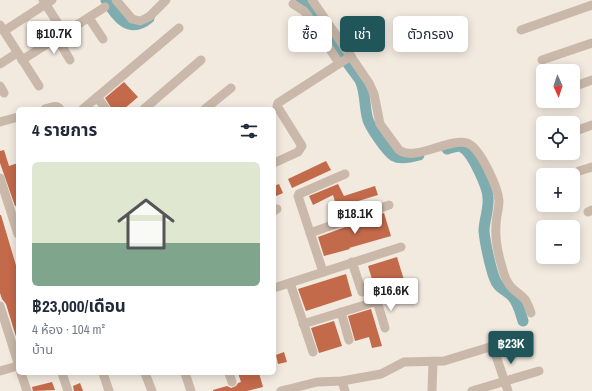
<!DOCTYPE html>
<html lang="th">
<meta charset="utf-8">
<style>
:root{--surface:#fff;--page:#f2f2f3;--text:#1f2937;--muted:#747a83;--accent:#205559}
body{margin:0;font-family:"Archivo Narrow","Noto Sans Thai",sans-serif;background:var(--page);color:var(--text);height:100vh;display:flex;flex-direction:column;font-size:15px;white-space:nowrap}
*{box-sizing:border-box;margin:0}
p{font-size:13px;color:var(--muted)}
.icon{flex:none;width:22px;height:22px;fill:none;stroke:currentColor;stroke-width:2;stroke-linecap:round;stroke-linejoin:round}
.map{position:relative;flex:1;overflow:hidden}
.details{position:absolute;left:16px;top:107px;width:260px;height:268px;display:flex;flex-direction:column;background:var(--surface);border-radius:6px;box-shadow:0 2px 10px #0003}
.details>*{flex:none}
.top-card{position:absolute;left:288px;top:16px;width:244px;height:36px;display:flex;gap:8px}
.needle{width:26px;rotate:177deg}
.tools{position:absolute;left:536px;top:64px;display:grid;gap:8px}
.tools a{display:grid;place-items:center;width:44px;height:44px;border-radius:6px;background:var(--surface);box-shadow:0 2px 10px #0003;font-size:20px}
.price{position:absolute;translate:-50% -34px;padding:0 9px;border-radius:4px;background:#fff;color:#222;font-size:13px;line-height:26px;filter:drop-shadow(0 1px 2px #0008)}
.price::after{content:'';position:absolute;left:50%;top:24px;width:12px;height:9px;margin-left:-6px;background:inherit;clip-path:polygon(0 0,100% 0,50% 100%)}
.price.active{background:var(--accent);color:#fff}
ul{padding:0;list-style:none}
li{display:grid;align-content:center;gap:8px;height:212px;padding:0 16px}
li span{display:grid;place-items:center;height:124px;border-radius:6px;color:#555}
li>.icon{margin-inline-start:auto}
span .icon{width:72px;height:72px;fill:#fffc;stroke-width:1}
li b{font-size:17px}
h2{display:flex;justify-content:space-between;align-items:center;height:48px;padding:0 16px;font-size:17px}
.tag{padding:0 14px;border-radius:6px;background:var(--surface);box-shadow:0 2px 10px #0003;font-size:14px;line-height:36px}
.tag.active{background:var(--accent);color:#fff}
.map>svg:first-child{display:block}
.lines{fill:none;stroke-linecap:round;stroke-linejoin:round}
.river{stroke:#7eacaf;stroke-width:11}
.building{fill:#c36a4b}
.minor{stroke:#cab9aa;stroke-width:9}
</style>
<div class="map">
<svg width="592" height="391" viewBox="0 0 592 391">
<rect width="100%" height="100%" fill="#f2e9df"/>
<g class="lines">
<g class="river">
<path d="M106,0C116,16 129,35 149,18"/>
<path d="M301,0L360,80C366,93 364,107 368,120C371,128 386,151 394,156C401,160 412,157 419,155"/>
<path d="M447,149C452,148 458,145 462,147C472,152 488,187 488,198C489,210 484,220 484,231C485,243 490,265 494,277C498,289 505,289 512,296C518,302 521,314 523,321"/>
</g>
</g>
<g class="building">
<polygon points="124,82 138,97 124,109 112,109 105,98"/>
<polygon points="4,150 9,166 18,163 18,205 15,206 0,163 0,151"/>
<polygon points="326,161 331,170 292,188 288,179"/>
<polygon points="279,184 283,193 274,197 274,186"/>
<polygon points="338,184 344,196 375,186 378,195 345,205 346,208 338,211 333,195 313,205 309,196"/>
<polygon points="384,213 391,236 349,248 350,249 324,256 318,237"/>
<polygon points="0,215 1,215 18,272 18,343 6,304 2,299 0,293"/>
<polygon points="397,257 404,280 375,289 368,266"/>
<polygon points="346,274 352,296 306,311 298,289"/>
<polygon points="371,309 382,346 372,348 369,337 355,341 348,316"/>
<polygon points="334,321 342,346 319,353 311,328"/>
<polygon points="284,352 287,362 278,364 276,355"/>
<polygon points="238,373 259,373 263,387 247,391 213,391 213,390 227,386 231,388 236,386 238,383 241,382"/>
<polygon points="52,382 55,390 33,391 32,387"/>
<polygon points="80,383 83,391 74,391 73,386"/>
</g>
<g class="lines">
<g class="minor">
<polyline points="43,0 64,33"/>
<polyline points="116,0 132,19 140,21 149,17 166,0"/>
<path d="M312,0L369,83L374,94L380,124L399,150C415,162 448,138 467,143C480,147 498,188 499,201C499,209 496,217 496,225C495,239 498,254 502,267C504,275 507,284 513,289C517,293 523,296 526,301C528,305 530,309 531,313"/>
<polyline points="293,4 304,11 308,16 339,63"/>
<polyline points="89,18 103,39"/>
<polyline points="0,25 39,86"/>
<polyline points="521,30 592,5"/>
<polyline points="4,31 52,0"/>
<polyline points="57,38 70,60"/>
<polyline points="22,60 105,7"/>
<polyline points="542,60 592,43"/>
<polyline points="0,64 17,53"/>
<polyline points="0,86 4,93"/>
<polyline points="573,87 592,80"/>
<polyline points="97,97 106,109"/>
<path d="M45,109C50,108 56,104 60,109"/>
<polyline points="83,109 179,28"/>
<polyline points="144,109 201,60"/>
<polyline points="205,109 231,88"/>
<polyline points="0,122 18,117"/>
<polyline points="573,132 592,125"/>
<polyline points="274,163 298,152 302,146 277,106 278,103 351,56"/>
<polyline points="579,171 592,167"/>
<polyline points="0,178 18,234"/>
<polyline points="274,211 277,209"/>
<polyline points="588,212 592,210"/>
<polyline points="310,233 389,205"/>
<polyline points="352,262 362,292"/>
<polyline points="323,272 298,196 299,194 345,174"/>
<polyline points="290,283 313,352"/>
<polyline points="274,288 401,247"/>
<polyline points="377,301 385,328"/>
<polyline points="0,306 18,363"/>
<polyline points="341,312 349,340"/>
<polyline points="303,324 410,291"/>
<polyline points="493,347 508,391"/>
<polyline points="0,371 18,366"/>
<polyline points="21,373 27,391"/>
<polyline points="62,373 68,391"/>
<polyline points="103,373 109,391"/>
<polyline points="145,373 152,391"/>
<polyline points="185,373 191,391"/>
<polyline points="229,373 232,382"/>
<polyline points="342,381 345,391"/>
<polyline points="281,391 317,382 342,381 381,374 404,362 444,361 526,336"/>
<polyline points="432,391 433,362"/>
<polyline points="472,391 539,371"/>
</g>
</g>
</svg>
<div class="tools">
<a><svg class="needle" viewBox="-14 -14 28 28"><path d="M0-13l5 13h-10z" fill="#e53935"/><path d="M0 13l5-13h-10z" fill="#747a83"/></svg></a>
<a><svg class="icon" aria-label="locate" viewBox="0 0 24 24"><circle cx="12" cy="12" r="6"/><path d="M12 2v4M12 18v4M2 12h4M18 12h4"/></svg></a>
<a>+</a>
<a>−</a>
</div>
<b class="price" style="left:54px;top:55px">฿10.7K</b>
<b class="price" style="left:355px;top:235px">฿18.1K</b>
<b class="price" style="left:391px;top:312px">฿16.6K</b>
<b class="price active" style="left:511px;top:365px">฿23K</b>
<div class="top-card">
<a class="tag">ซื้อ</a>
<a class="tag active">เช่า</a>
<a class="tag">ตัวกรอง</a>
</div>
<section class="details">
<h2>4 รายการ<svg class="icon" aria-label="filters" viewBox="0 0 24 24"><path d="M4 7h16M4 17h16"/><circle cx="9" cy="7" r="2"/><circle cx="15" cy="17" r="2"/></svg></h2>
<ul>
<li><span style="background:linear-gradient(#dfe7d0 65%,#7fa58c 0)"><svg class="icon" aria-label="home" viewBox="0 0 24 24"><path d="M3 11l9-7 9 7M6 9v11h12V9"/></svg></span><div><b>฿23,000/เดือน</b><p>4 ห้อง · 104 m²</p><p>บ้าน</p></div></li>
</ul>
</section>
</div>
